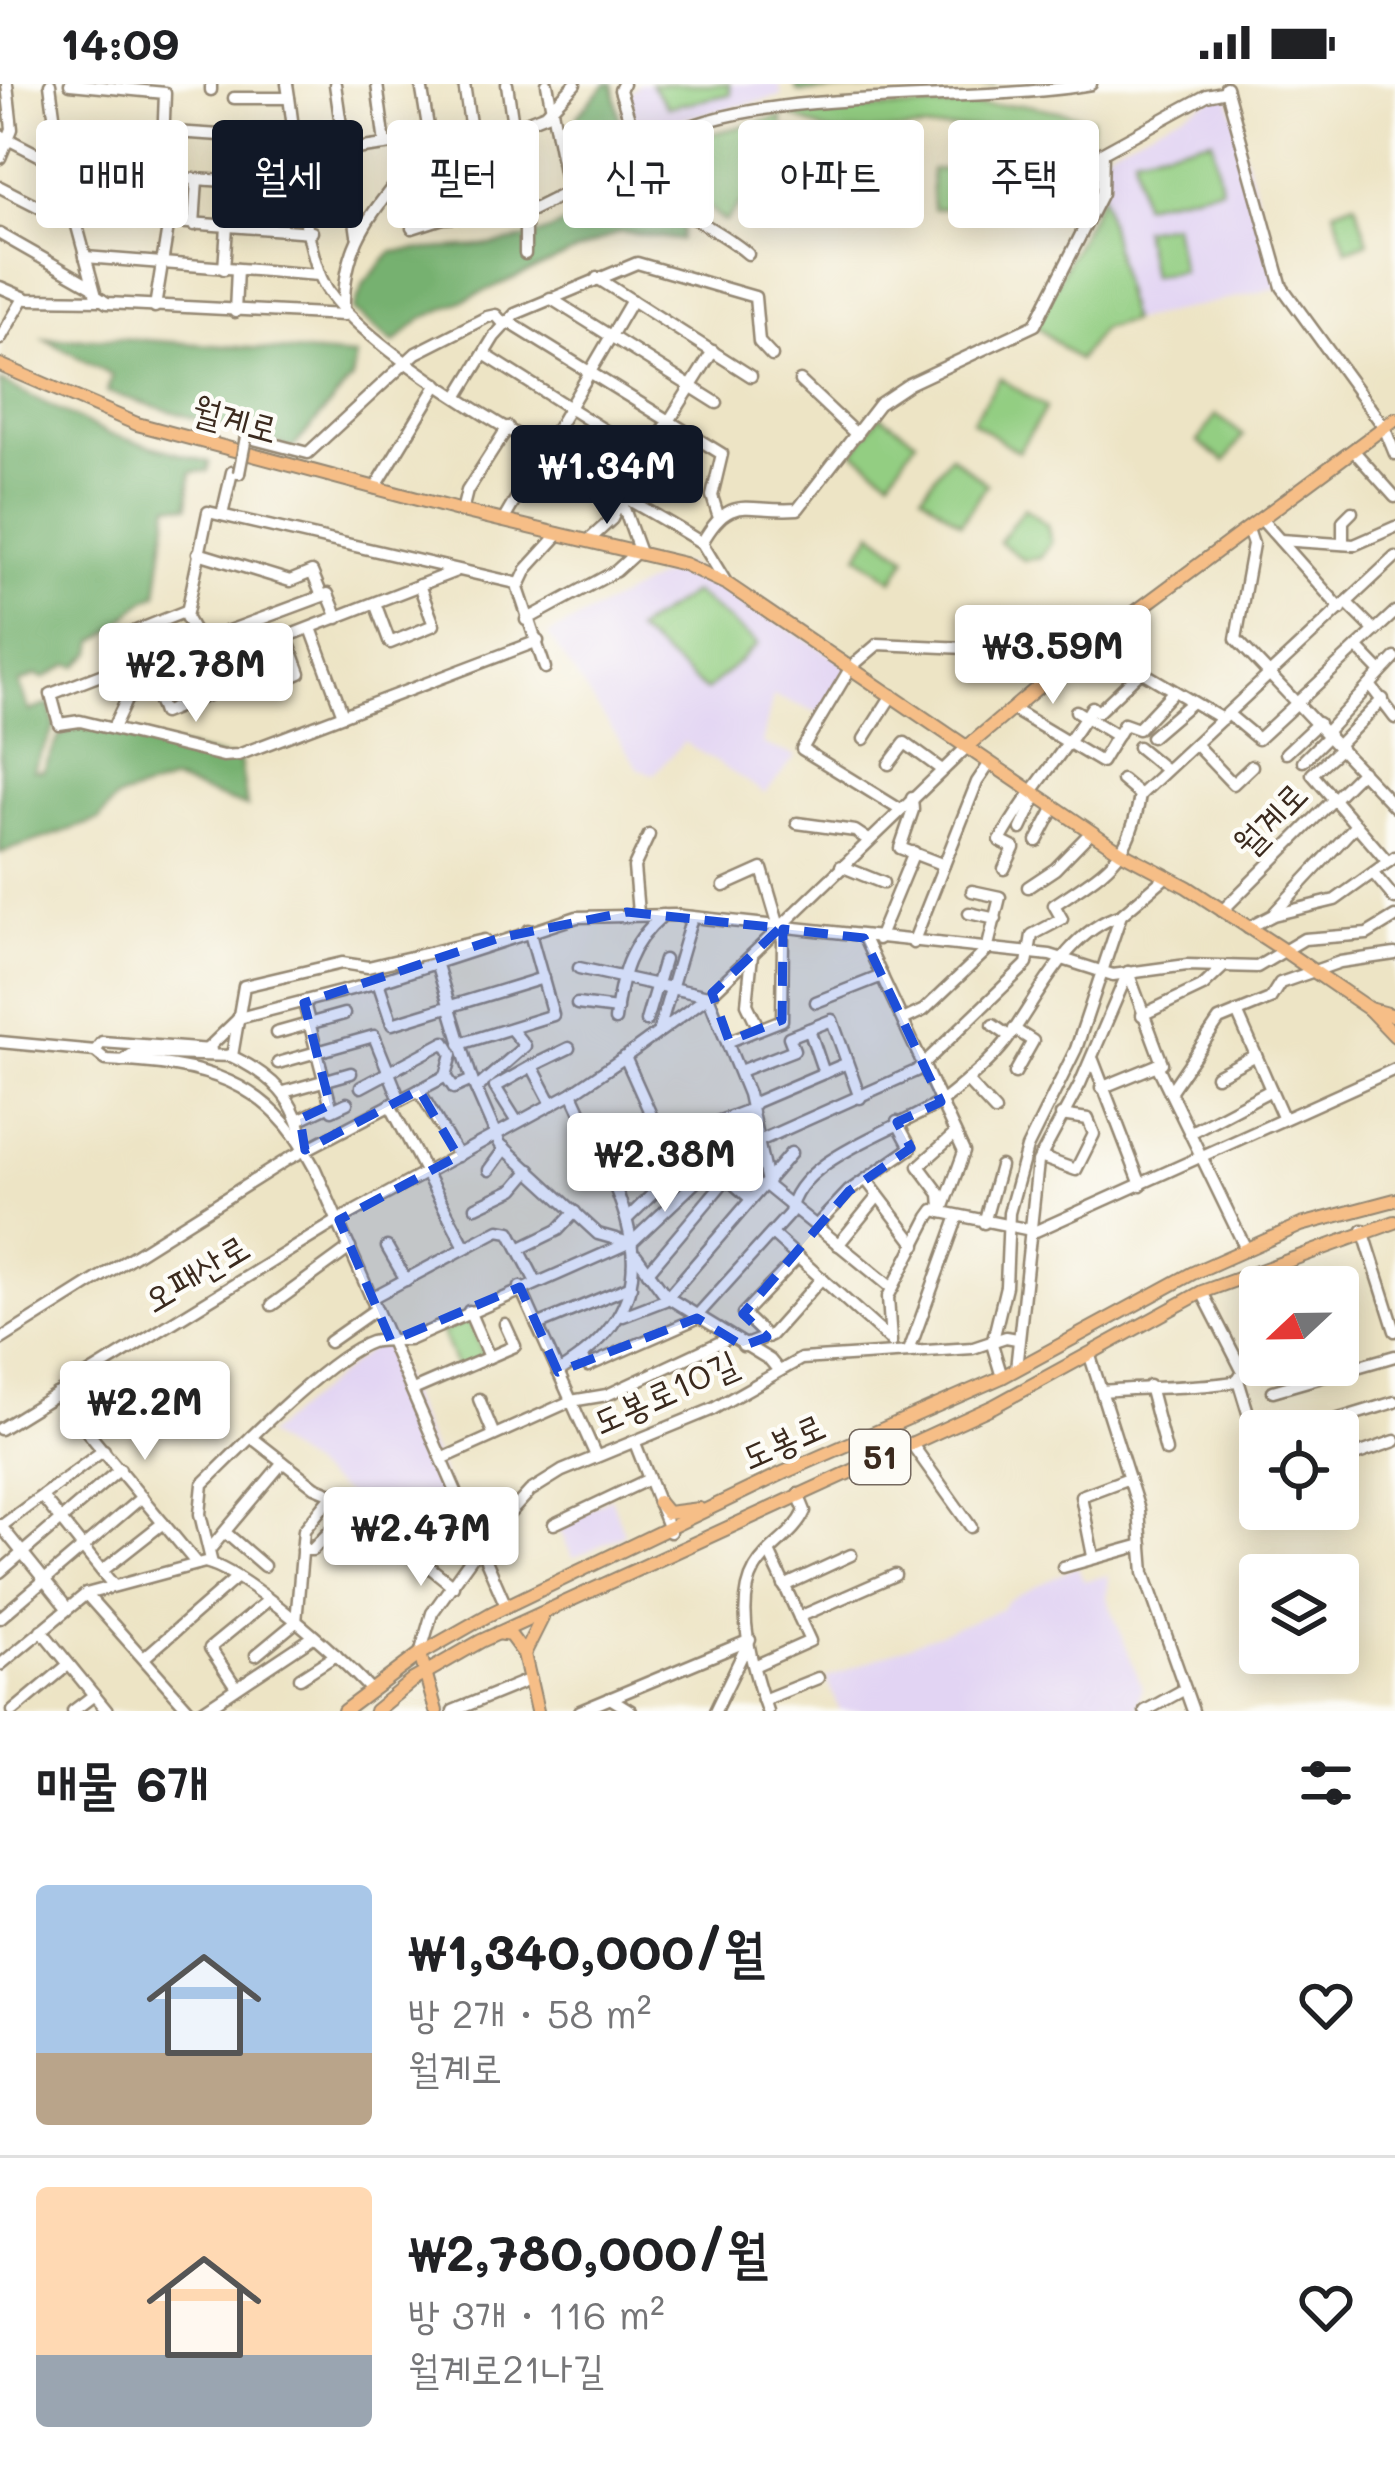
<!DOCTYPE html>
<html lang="ko">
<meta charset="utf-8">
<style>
:root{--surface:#fff;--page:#f6f6f6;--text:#202124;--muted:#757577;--line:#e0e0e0;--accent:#111827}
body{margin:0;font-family:Mali,"Poor Story",sans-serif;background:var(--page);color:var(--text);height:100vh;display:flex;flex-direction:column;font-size:45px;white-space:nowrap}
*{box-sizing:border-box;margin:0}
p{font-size:39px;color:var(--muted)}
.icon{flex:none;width:66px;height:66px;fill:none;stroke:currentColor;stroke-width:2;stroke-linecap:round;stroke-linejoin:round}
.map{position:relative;height:1627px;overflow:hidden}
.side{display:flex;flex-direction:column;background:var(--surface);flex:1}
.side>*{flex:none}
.hud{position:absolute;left:36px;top:36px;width:1323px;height:108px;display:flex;gap:24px}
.needle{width:78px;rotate:248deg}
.fabs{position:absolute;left:1239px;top:1182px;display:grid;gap:24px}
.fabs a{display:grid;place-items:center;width:120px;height:120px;border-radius:12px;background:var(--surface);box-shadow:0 6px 30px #0003;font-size:60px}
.price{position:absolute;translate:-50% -102px;padding:0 27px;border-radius:12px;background:#fff;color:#222;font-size:39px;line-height:78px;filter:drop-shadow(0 3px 6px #0008)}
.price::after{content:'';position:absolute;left:50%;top:72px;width:36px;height:27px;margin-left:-18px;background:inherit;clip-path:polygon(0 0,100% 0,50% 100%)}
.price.selected{background:var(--accent);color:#fff}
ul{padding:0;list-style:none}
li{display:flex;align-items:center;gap:36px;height:300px;padding:0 36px}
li+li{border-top:3px solid var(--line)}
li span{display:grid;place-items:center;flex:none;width:336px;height:240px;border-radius:12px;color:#555}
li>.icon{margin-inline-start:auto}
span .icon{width:144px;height:144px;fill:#fffc;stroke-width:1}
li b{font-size:51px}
h2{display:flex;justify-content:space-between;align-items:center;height:144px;padding:0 36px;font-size:51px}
.tag{padding:0 42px;border-radius:12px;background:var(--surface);box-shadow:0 6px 30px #0003;font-size:42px;line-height:108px}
.tag.selected{background:var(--accent);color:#fff}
.status{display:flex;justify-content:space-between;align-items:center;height:84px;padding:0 60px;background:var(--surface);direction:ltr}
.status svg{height:33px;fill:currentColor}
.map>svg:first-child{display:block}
.built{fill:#e2d4f3}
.green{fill:#93ce82;stroke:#677c50;stroke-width:3}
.forest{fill:#76b170;stroke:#586e47;stroke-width:3}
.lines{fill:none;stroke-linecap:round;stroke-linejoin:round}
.minor-casing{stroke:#948772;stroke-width:15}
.major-casing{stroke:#948772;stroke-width:16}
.minor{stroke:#fff;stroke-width:10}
.major{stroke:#f6be87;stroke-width:12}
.minor-bridge-casing{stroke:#948772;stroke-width:15;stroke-linecap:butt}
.minor-bridge{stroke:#fff;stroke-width:10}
.marked{fill:#1d4ed8;fill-opacity:0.2;stroke:#1d4ed8;stroke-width:9;stroke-dasharray:24 15;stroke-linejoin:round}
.labels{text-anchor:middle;stroke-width:9;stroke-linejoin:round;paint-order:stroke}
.shield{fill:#fdfcf7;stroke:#75695f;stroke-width:3}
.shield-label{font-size:33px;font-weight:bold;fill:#3b2a1e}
.street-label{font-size:36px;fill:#3b2a1e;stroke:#fdfcf7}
</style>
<div class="status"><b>14:09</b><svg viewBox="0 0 49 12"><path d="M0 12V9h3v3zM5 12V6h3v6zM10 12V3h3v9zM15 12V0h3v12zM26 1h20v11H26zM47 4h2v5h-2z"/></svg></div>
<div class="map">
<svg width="1395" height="1627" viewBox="0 0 1395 1627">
<rect width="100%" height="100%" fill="#fdfcf7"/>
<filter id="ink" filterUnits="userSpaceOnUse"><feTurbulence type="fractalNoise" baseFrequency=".00833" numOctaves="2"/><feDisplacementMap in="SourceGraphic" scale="24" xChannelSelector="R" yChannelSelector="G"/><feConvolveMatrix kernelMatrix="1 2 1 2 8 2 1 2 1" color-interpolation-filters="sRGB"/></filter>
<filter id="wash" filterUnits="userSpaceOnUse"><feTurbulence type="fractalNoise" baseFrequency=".004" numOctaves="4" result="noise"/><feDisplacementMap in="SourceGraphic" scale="48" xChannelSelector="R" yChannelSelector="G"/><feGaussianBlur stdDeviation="2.7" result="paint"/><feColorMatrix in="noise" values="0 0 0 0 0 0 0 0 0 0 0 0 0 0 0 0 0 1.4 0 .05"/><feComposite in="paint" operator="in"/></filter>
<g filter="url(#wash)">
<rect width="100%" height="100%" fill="#ede4c5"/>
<g class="built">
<polygon points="639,0 779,0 782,12 635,46 628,12"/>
<polygon points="1227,7 1282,203 1130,237 1102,109 1103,68"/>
<polygon points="684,480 851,583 823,630 773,612 762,660 796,672 765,709 684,658 654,690 640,686 548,551"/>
<polygon points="375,1261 387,1261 472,1460 445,1483 266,1351"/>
<polygon points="611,1413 624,1450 573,1474 558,1442"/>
<polygon points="1077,1482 1084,1497 1109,1491 1107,1514 1142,1603 1136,1627 840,1627 826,1594 1002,1525 1007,1517"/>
</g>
<g class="green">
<polygon points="651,0 729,0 731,10 668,23"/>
<polygon points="1026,21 1092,34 1087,108 1017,42 830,49 782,27"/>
<polygon points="782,33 785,68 725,138 679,97 664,70 680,57"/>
<polygon points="1212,55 1221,103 1142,120 1134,71"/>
<polygon points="961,85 963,123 933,125 931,86"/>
<polygon points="1102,109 1130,237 1102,244 1078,276 1035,241"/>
<polygon points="1355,118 1368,158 1347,166 1334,126"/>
<polygon points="1173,140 1181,187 1151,192 1142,145"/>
<polygon points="1000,294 1046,324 1018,368 972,337"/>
<polygon points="880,331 916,356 890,394 854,368"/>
<polygon points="1216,331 1243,351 1225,378 1198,358"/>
<polygon points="950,371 987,400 961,439 922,410"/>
<polygon points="1024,424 1047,441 1051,458 1040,474 1024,476 999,458"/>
<polygon points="873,448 907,473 893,496 858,471"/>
<polygon points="693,508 758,560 706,607 635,547"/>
<polygon points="469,1236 485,1274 457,1285 442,1248"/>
</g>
<g class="forest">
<path d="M606,0H613L627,76L637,95L683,144L680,156L620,148L421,235L394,259L353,226L365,198L392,168C459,160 537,170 589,122L591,98L576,33Z"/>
<polygon points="795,0 997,0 798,8"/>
<polygon points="118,254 356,272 352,295 293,364 107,308 112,292 45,255"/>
<path d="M0,297L108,350L209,378L208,387L191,388L188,422L169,421L157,510C130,522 121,545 95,557L93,568L77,582L69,580L44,594L36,591L19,599L29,627L50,620L55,643L33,686L43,687L60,651L83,642L240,677L247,723L173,697L116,715L99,736L0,769Z"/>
</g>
</g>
<g filter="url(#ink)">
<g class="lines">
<g class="minor-casing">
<g id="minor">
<path d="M50,0L61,83L96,212L107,219L344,231C341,146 384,122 427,56"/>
<polyline points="70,0 165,9 162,87 168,143 155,223"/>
<path d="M287,0C297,61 299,131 319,189C347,270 620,406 702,459L727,500"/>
<polyline points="335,0 357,151"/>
<polyline points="377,0 385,60"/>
<polyline points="421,0 443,134"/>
<polyline points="464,0 484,132"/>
<polyline points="507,0 525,123 525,170"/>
<polyline points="623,0 620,6 636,56"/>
<polyline points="1226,3 1282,203 1384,343 1395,370"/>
<polyline points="211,6 211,0"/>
<polyline points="234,14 289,14"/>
<polyline points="55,40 296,56"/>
<polyline points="0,51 70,87 304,102"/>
<circle cx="645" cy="65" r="13"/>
<path d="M656,58C753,0 971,22 1091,0"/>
<polyline points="299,73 513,43 546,30 575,0"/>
<polyline points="0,74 12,45 7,0"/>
<path d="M646,78C659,126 714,140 748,170"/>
<polyline points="0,103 51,129 312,148"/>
<polyline points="194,141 197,96"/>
<polyline points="412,144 443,134 524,130 568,108 547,0"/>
<polyline points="0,150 93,203"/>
<polyline points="85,173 319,191"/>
<polyline points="224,185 227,143"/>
<polyline points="597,194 751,292"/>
<polyline points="0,203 28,215 102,216"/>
<polyline points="550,214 717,319"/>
<polyline points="235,228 237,185"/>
<polyline points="507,237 722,370 712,412 718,431"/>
<polyline points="0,255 24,214"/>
<polyline points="484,270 647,373"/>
<polyline points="800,297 857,351"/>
<polyline points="458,312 494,253 515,230 637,179 755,213 759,258 772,272"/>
<polyline points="246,353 308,369 416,269 487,233 496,231 504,240"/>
<polyline points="1353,366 1395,413"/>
<polyline points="375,404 438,300"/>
<polyline points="624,409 713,267"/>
<polyline points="462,427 467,407 508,343"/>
<polyline points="222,431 232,388 239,389"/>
<polyline points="1261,435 1341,525"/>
<polyline points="503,437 632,216"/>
<polyline points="1248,445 1253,460 1236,555 1395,723"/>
<polyline points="589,456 612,435 621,415"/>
<polyline points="1280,456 1354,461 1395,443"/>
<path d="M702,459C731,407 747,429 798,425L879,320L909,300L1035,241L1102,109L1103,68L1207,11L1227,7"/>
<polyline points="1343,460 1343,437 1352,428"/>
<polyline points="198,469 290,497 312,488 322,512"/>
<polyline points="375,519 390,559 434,541 419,501"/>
<polyline points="1347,519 1375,547"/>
<polyline points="526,536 616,487 639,466 618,408"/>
<polyline points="311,544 343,631"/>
<polyline points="131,549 186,527"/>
<polyline points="223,549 328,510 338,534"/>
<polyline points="1093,559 1222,635"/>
<polyline points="1357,563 1381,588"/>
<polyline points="214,582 186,533 208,428 520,500"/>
<polyline points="545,584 518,504 527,485 559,450"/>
<polyline points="121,590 201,560"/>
<polyline points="1370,601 1395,634"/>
<polyline points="268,603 300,589 287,554"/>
<polyline points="154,605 163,629 213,609 205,586"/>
<polyline points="128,614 456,487"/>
<polyline points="1012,625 1101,678 1124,640 1138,645 1173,608"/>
<polyline points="1076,627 1117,652"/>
<polyline points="1228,630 1258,655 1395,528"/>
<polyline points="113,644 129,610 119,584 51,610 59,640 80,637 223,672 238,671 538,557"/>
<polyline points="1326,648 1395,574"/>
<polyline points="1151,653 1192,618"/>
<polyline points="864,655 892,611"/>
<polyline points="1195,660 1233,700 1252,682"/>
<polyline points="1338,661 1383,615"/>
<polyline points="1138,663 1166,686"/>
<polyline points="1341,664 1312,690 1388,778"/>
<polyline points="1286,669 1318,639"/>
<polyline points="1303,677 1329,651"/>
<polyline points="889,680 905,659 942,686"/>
<polyline points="1122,696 1140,711"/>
<polyline points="912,714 913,726 900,764 944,781"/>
<polyline points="899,725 802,665 851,583 878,560 966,564 995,577 1045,573 1068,578"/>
<polyline points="797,739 855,747 867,755"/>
<polyline points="1021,745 1037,711"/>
<polyline points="1037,757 1055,723"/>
<polyline points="841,782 883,799"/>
<path d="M1004,785L1014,764L1000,757C1027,708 1063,671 1092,623L1098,628L1139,589"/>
<polyline points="1374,790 1395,815"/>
<polyline points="724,802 762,785 783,856 782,936 729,957"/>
<polyline points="1028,803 1055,785 1091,748"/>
<polyline points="1222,827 1362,687"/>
<polyline points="1275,828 1356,741"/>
<polyline points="638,829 634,783 649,751"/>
<polyline points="969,829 996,835"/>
<polyline points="1248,844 1273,831 1335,816 1395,773"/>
<polyline points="864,854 964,1068 942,1128 934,1126 929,1133 888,1213 891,1258"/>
<polyline points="878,855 914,768"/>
<polyline points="913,859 977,698 990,679"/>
<polyline points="752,871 747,920 759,945"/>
<polyline points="436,878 472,996 500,1060 598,1150 623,1157"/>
<polyline points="579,884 708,912 748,1010 768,1103 892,1204"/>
<polyline points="378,898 392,940 543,894"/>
<polyline points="816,918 882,892"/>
<polyline points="304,919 332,1026 347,1019"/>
<polyline points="577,920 617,925"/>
<polyline points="1237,928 1283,1033"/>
<polyline points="1142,931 1203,902 1223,883"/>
<path d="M615,936C621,891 628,861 663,831"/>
<polyline points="903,936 924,926 987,866 1000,813 972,807"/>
<polyline points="646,937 664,876"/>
<polyline points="993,941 1009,952"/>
<polyline points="809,945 824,989"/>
<polyline points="1014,945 1033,957 1015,989"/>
<polyline points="659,946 692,833"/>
<polyline points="276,949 344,930"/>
<path d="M0,958L95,967L106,976C204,980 267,993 315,1085L506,1522"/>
<polyline points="460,960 553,931 529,846"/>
<polyline points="206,966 239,934 371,900 577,833 674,831 1050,871 1113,891 1187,881 1257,883 1304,855 1367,850 1395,833"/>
<polyline points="95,967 102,958 211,966"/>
<path d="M229,971C272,991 297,1015 304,1062"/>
<polyline points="625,973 664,1060"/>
<polyline points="1093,976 1141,1101"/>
<polyline points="122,977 134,969 232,972 244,902 342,879 368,883 484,856"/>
<polyline points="278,979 374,952 400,1016"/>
<polyline points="1157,981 1246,1165"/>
<polyline points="532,982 569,964"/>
<polyline points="740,987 794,966 789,953 832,936 860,1014"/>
<polyline points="1216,992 1256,971"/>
<polyline points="967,997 995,1027"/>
<polyline points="361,1003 445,958 452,970 446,992"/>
<polyline points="1101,1004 1162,979 1128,888"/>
<polyline points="476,1005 525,962 511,945"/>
<polyline points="419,1006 458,1072"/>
<polyline points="284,1008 351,989"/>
<polyline points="1170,1008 1219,936 1270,915 1280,899 1340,878 1395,870"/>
<polyline points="390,1021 465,1163"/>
<polyline points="300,1035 330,1021"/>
<polyline points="517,1038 495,1003 532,982 552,1020"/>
<polyline points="1193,1047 1271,1006"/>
<polyline points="1040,1073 1076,1086 1094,1050 1088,1035 1061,1031"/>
<polyline points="712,1081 751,1115"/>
<polyline points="489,1086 505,1064"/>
<polyline points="868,1098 916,1161"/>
<polyline points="613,1101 669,1056 749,1026 756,1018 845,980"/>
<polyline points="476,1123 514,1105 530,1086"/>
<polyline points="941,1124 940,1110 919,1082 955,1050"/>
<polyline points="942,1128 1036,1147 1395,985"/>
<polyline points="627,1135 671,1092"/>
<polyline points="984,1139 1000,1082"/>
<polyline points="816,1142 849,1107 911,1064 897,1038"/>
<polyline points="1363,1146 1395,1247"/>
<polyline points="772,1150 889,1255"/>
<polyline points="838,1161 878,1112"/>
<polyline points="387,1163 406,1196"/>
<polyline points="521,1164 558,1146 575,1128"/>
<polyline points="636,1171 667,1213 770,1276 779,1287"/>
<polyline points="648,1188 727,1094"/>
<polyline points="520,1203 596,1372"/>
<polyline points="1202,1208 1243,1288 1238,1296"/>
<polyline points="371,1214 499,1146 510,1148 535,1196"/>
<polyline points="272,1221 350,1164"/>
<polyline points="469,1227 489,1273"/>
<polyline points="623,1232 665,1216 791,1069"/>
<polyline points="537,1241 631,1202"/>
<polyline points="767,1253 743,1230 798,1173"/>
<polyline points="0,1256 288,1075 446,992 454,1004 472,996"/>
<polyline points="329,1258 376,1225"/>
<polyline points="992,1260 1006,1202 1009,1129 1027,1064 1076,965 1121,831 1167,792"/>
<polyline points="992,1260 1002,1293"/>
<polyline points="743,1262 771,1251 822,1194"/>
<polyline points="909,1267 958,1132"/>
<polyline points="1090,1272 1139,1426 1144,1489 1193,1627"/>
<path d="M581,1274L588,1282L693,1236L790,1129C796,1071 914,1042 951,1010C969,995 990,978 1005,959C1038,915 1065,848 1121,831"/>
<polyline points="1016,1285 1038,1078 1080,1000 1128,888"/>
<path d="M558,1288C687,1209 620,1117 572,1009"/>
<polyline points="1149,1302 1166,1367"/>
<polyline points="413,1306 515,1262 505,1240"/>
<path d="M1102,1307C1125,1304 1228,1303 1238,1296L1260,1368"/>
<polyline points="1273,1307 1395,1272"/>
<polyline points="56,1310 197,1480"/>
<polyline points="479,1315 494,1351"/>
<polyline points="0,1345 339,1136 572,1009 625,973 710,911 967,663"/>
<polyline points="1267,1347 1271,1347"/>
<polyline points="1299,1347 1395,1318"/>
<polyline points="251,1353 315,1403 346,1416 453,1502"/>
<polyline points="635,1359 670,1448"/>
<polyline points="911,1359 971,1443"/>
<polyline points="444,1374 571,1317 607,1311 729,1254"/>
<polyline points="1338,1377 1395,1357"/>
<polyline points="43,1414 113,1501"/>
<polyline points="554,1440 649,1395"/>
<polyline points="0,1441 67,1524"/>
<polyline points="0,1443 104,1366"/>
<polyline points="227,1450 264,1482"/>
<polyline points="211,1464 283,1378"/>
<polyline points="302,1466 312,1466 353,1423"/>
<polyline points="1093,1472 1081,1412 1129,1394"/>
<path d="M212,1480L200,1430L203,1400C239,1365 328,1273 371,1258C382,1255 397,1256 409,1256L633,1157L721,1074L916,987L1027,880L1032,851L1062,835L1054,821C1106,786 1130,776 1140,711L1395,473"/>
<polyline points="1063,1483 1142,1461"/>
<polyline points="102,1487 163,1439"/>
<polyline points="0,1488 120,1385"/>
<polyline points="784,1502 851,1471"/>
<polyline points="86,1510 190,1627"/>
<polyline points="799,1533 895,1491"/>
<polyline points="0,1534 142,1413"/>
<polyline points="41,1546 107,1627"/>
<polyline points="420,1570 432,1529 480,1462 530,1407 562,1387 713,1325 801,1275 973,1264 1006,1253 1017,1255"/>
<polyline points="256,1571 296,1538 304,1446 334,1409"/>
<polyline points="145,1573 236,1494"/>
<path d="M0,1581L86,1510L205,1478C245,1487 340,1573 370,1605"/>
<polyline points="754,1582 810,1557 770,1470"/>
<polyline points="300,1594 336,1571"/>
<polyline points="236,1603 210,1564 266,1518"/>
<polyline points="610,1614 631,1627"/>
<polyline points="763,1616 818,1594"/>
<polyline points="13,1627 68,1581"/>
<polyline points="73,1627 94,1611"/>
<polyline points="202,1627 313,1553"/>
<polyline points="453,1627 531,1595"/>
<polyline points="580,1627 750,1556"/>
<polyline points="715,1627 748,1559"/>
<path d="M767,1627C754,1589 733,1523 755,1485C768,1462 794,1452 805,1427L798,1410"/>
<polyline points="1145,1627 1185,1605"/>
</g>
</g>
<g class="major-casing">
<g id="major">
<polyline points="0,281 137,340 462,427 684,480 727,500 1121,768 1187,803 1283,866 1369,925 1395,952"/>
<polyline points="967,663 1068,578 1395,335"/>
<polyline points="1369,925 1395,932"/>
<polyline points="658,1418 667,1429 699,1425"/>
<polyline points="498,1549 510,1551 524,1570 537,1627"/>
<polyline points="420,1570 436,1627"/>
<polyline points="524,1570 542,1534"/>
<polyline points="344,1627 420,1570 492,1529 785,1388 1002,1293 1193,1189 1301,1141 1395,1116"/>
<polyline points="375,1627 413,1596 481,1557 994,1322 1202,1208 1395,1138"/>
</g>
</g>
<use href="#minor" class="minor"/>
<use href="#major" class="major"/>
<g class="minor-bridge-casing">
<polyline id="minor-bridge" points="239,389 246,353"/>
</g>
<use href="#minor-bridge" class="minor-bridge"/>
</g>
</g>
<path class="marked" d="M627,828L780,844L712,909L729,957L782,936L783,845L864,854L941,1018L897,1038L911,1064L849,1107L743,1230L767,1253L743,1262L697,1234L558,1288L520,1203L391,1257L339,1136L458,1072L419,1006L305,1066L300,1035L330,1021L304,919L499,854Z"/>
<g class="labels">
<rect class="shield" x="850" y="1346" width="60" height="54" rx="9"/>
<g class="shield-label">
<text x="880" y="1385">51</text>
</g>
<g class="street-label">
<text transform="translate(235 335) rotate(15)" y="13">월계로</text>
<text transform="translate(1270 735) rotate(-46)" y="13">월계로</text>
<text transform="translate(196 1189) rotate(-31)" y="13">오패산로</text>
<text transform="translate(665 1308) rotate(-24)" y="13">도봉로10길</text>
<text transform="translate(783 1357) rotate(-24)" y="13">도봉로</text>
</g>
</g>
</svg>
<div class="fabs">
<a><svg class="needle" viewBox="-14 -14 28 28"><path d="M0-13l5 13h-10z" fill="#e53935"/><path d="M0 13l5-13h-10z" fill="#757577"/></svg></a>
<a><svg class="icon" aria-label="locate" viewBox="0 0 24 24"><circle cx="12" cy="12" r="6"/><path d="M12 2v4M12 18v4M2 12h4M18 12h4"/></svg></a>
<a><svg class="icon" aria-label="layers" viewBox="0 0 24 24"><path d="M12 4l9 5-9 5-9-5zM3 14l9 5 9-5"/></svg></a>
</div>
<b class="price selected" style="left:607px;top:443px">₩1.34M</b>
<b class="price" style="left:1053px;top:623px">₩3.59M</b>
<b class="price" style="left:196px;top:641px">₩2.78M</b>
<b class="price" style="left:665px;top:1131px">₩2.38M</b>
<b class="price" style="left:145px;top:1379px">₩2.2M</b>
<b class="price" style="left:421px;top:1505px">₩2.47M</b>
<div class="hud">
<a class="tag">매매</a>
<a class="tag selected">월세</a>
<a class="tag">필터</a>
<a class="tag">신규</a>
<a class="tag">아파트</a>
<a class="tag">주택</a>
</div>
</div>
<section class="side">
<h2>매물 6개<svg class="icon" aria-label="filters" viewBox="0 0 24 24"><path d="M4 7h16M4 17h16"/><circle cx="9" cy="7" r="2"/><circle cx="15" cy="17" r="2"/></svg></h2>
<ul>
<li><span style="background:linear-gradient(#a9c7e8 70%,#b9a48a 0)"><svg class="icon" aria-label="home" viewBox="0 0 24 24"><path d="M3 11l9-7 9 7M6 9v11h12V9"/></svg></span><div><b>₩1,340,000/월</b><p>방 2개 · 58 m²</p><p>월계로</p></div><svg class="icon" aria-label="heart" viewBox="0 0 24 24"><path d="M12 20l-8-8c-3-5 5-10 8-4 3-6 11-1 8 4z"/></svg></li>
<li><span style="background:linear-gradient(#ffd9b3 70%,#9aa5b1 0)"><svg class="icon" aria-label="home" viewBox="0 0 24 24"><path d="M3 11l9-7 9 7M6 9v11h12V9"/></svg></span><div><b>₩2,780,000/월</b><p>방 3개 · 116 m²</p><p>월계로21나길</p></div><svg class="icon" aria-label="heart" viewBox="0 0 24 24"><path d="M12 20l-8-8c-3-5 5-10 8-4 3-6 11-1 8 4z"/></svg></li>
</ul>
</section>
